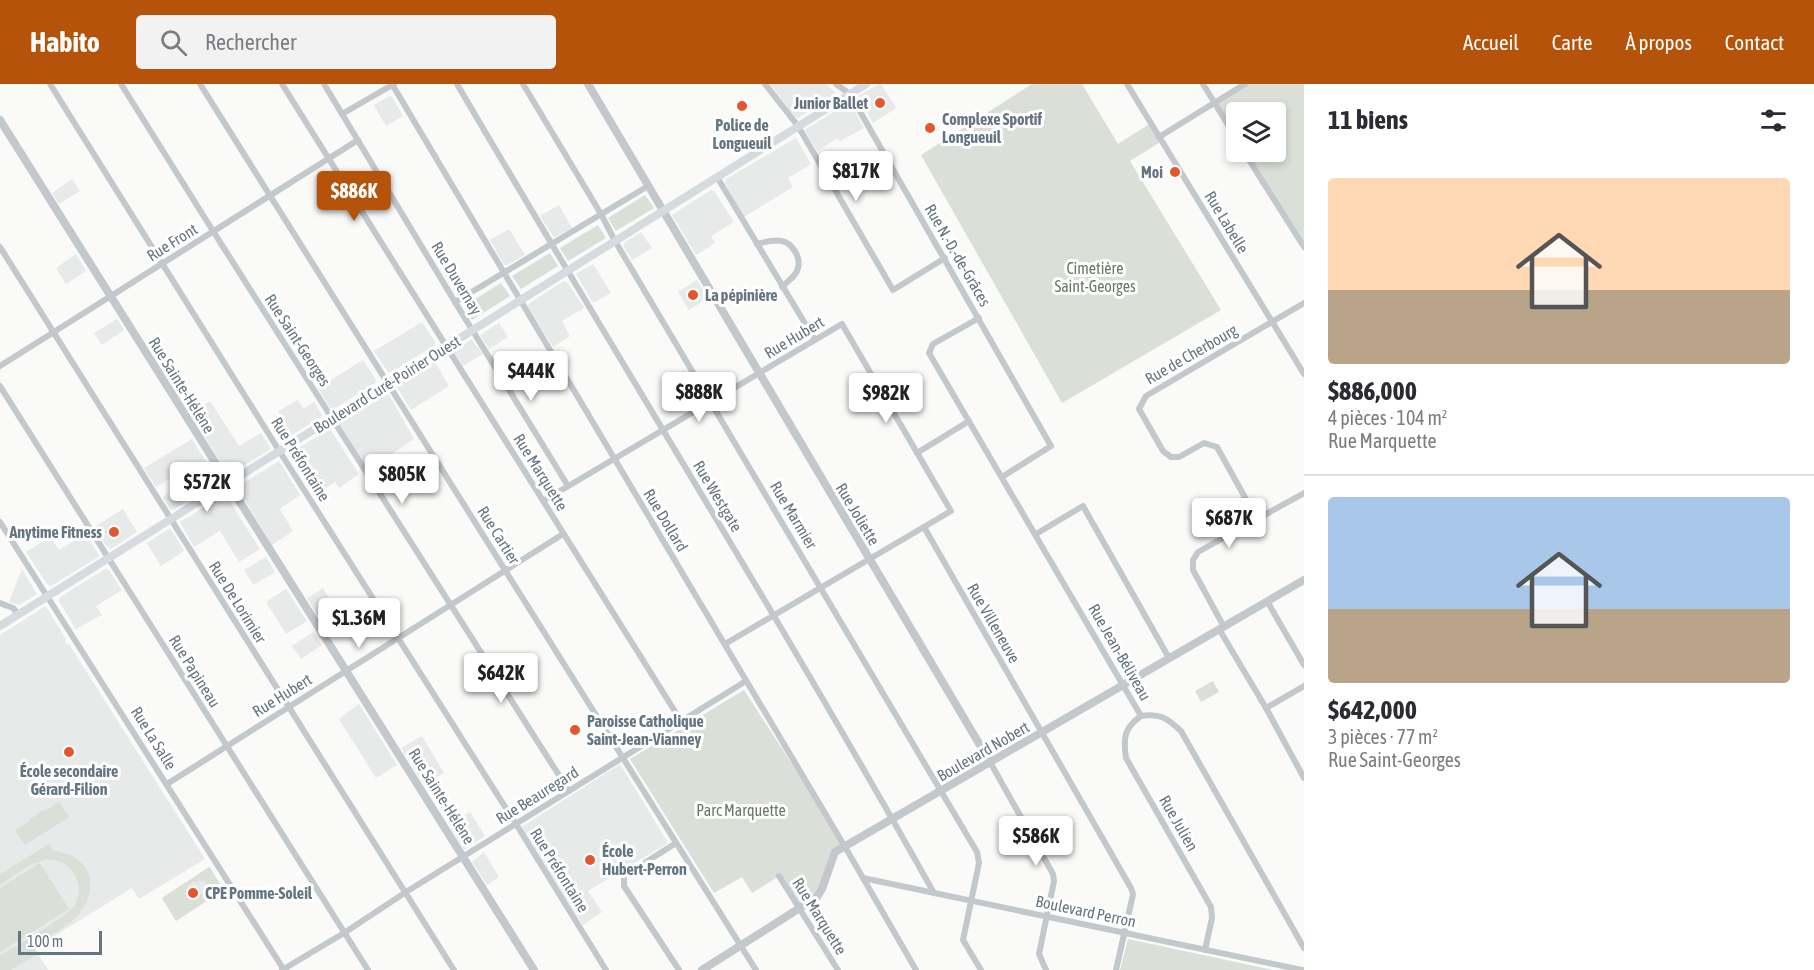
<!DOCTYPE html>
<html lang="fr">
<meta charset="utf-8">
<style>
:root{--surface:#fff;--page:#f2f2f3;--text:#2b2b33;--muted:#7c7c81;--line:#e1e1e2;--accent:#b45309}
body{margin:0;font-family:"Asap Condensed",sans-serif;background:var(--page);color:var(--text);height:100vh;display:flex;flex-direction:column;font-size:22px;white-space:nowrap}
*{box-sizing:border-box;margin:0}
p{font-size:20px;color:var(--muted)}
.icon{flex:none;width:33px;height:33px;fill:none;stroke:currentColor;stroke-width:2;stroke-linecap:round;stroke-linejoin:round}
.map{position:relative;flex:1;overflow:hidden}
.side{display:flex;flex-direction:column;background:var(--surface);width:510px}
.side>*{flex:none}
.controls{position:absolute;left:1226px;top:18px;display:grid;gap:12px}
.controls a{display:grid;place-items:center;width:60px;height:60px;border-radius:6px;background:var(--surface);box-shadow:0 3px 9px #0003;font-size:30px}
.scale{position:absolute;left:18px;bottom:15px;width:84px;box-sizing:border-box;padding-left:6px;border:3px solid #657683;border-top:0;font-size:16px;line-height:21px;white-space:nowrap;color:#657683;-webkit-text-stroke:4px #fff;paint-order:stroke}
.price{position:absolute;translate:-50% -51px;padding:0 14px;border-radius:6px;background:#fff;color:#222;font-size:20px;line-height:39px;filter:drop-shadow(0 2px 3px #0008)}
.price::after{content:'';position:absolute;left:50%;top:36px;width:18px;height:14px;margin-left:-9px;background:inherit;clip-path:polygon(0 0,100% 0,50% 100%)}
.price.selected{background:var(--accent);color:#fff}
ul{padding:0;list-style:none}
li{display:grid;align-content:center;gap:12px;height:318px;padding:0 24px}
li+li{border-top:2px solid var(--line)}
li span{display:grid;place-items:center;height:186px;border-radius:6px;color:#555}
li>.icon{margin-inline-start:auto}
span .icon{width:108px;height:108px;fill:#fffc;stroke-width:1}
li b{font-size:26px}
h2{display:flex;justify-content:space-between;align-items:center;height:72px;padding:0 24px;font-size:26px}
header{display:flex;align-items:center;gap:36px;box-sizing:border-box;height:84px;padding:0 30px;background:var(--accent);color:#fff}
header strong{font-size:28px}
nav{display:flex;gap:33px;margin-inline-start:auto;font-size:21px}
.search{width:420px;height:54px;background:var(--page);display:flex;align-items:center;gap:15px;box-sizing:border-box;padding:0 21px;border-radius:6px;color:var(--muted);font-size:22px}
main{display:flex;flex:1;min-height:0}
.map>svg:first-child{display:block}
.built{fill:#e8e9e9}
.green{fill:#dadfd7;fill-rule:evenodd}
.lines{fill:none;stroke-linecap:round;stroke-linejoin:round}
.minor{stroke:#c3c8cc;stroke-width:6}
.tertiary{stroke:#c3c8cc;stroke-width:8}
.secondary{stroke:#d6dbdf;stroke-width:8}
.poi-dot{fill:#e4572e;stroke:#fff;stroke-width:2}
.labels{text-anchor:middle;stroke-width:6;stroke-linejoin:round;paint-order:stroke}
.poi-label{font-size:16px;font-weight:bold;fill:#657683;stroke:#fff;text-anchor:start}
.street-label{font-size:16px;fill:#657683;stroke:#fff}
.park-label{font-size:16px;fill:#687a64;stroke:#fff}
</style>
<header>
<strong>Habito</strong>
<div class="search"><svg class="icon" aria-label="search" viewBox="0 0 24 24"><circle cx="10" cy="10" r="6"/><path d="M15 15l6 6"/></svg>Rechercher</div>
<nav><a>Accueil</a><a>Carte</a><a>À propos</a><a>Contact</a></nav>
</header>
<main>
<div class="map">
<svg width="1304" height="886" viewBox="0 0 1304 886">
<rect width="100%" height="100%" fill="#fafaf8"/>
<g class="built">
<polygon points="770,0 826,0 835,8 833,12 798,34 795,33"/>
<polygon points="879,0 881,0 896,24 873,39 858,12"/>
<polygon points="389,12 392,13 403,32 386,42 374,21"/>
<polygon points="848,19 850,19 864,44 840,57 838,54 817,67 805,47 806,45"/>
<polygon points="796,54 811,80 788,94 793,103 744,133 725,99 726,95"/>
<polygon points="72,95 80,107 59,120 52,109"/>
<polygon points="711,106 714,107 734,138 711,152 715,159 696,171 672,131"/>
<polygon points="559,121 572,144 555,153 553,152 540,132"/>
<polygon points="509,145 525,171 507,181 504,181 490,156"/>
<polygon points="641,148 652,164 632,176 623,162 625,158"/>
<polygon points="76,170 86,187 66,200 56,184"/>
<polygon points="593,180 611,209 593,219 576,190"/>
<polygon points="456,183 469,204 458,210 455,209 444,190"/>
<polygon points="697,196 708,214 689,226 678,208"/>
<polygon points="564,197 567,198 584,224 562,237 570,252 553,263 527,221"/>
<polygon points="117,235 124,246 102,261 94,249"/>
<polygon points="422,238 435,258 435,261 390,289 388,288 374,267"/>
<polygon points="499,239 508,253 489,265 480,251"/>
<polygon points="471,255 483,270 463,282 454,268"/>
<polygon points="363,276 376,296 375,299 334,325 330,324 318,304"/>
<polygon points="434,277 449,302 411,326 396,302"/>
<polygon points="388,309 414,355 368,386 339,339"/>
<polygon points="298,316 303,325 314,318 322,331 321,333 292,351 278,327"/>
<polygon points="210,317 239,362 261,349 270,363 269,366 230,390 228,390 190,329"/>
<polygon points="330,345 359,390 339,404 335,398 314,412 288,370"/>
<polygon points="192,355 217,395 216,399 173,426 170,425 163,413 176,404 171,394 156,403 144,384"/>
<polygon points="279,377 300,411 280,425 293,447 272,461 237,403"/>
<polygon points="225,410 260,465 239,478 220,447 194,463 180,438"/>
<polygon points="123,425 137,448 111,465 107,463 94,443"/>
<polygon points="170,444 184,467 161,482 147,459"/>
<polygon points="86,450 99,471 98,473 51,502 48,501 26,468 50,453 59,466"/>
<polygon points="266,473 275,488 253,501 244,486"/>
<polygon points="22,485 37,510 19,521 9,518"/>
<polygon points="105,485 109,486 122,506 96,522 102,531 76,545 59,517 60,513"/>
<polygon points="323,504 333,521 317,531 307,514"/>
<polygon points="286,505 307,537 286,550 266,518"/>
<polygon points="44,523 46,523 66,555 65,557 67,561 69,560 205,775 139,815 132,804 35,864 48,886 0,886 0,551"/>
<polygon points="313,548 322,561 301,575 292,562"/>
<polygon points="359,620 397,681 376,694 339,635"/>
<polygon points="422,652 444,689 424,701 401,664"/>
<polygon points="620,680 668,759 588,807 602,828 583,841 520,744"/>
<polygon points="470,728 485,752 464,766 449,741"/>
<polygon points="484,768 499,793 487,801 472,778"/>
<polygon points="210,783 224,806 176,837 162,814"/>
</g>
<g class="green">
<polygon points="1032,0 1082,0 1118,60 1151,39 1162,57 1130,77 1221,226 1062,319 921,71"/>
<polygon points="1245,0 1304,0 1304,163 1244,68 1275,68 1275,28 1236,28 1236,54 1214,19"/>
<polygon points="645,111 654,124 616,147 608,134"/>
<polygon points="598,141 606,154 568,177 560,164"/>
<polygon points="550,169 558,182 521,205 512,192"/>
<polygon points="501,199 510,212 472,236 464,222"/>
<polygon points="1213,597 1219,608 1201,618 1195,607"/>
<path d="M744,606L845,762L832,769C825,792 820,812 799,825L779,792L752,809L742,793L714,809L630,675Z"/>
<polygon points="59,718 69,733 25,761 15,746 30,737 29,735 39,730 39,729 43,726 45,727"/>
<path d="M49,760L53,767C89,769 102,804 79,830C67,844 47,852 32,861L37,870L11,886H0V871C14,864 66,833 74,822C88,801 70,771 44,776C29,779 13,793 0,801V790Z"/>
<polygon points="40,779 69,825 0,868 0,804"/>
<path d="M209,783L223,806L176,837L162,814ZM199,795L201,798L204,796L211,808L204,813L201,809L194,813L187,802L195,797L198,800V797Z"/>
<polygon points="1128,855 1273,886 1120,886"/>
</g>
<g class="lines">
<g class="minor">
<polyline points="50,0 280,368 516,740 606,886"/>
<polyline points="121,0 213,147 569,707"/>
<polyline points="200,0 756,886"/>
<polyline points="282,0 681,637"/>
<polyline points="324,0 455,218 568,402"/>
<polyline points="392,0 848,768 916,886"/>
<path d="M457,0C615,270 781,536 934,809"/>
<polyline points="523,0 601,130 615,157 977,768 979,779 963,856 981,886"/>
<polyline points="765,0 798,42 893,206 945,174"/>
<polyline points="836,0 850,10 1051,362 1002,393"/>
<polyline points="1127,0 1304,290"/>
<polyline points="1203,0 1236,54"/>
<polyline points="342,30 394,0"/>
<polyline points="1159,53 1245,0"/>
<polyline points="1244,68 1304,163"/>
<polyline points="717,93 815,256"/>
<path d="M757,160C765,158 774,155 782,157C792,159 801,173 798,184C797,191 788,197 782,203"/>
<polyline points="0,163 454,886"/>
<polyline points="455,218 648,102"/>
<path d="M979,234L933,260L929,269L1141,632C1160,629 1167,634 1181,647L1304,864"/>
<polyline points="0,282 358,56"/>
<polyline points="0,302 368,886"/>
<polyline points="917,369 969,337"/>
<polyline points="543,417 842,240 951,427 725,560"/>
<polyline points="1257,435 1217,363 1204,359 1179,373 1171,373 1163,367 1139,325 1146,312 1304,219"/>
<polyline points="0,438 284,886"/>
<polyline points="924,443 1131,804 1133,810 1132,815 1116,886"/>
<polyline points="1036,450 1083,422 1169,574"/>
<polyline points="1267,517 1304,581"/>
<polyline points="0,519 13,524 19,531"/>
<polyline points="1224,543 1193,486 1193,476 1198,468 1304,409"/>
<polyline points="1219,545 1266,624 1304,694"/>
<polyline points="1266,624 1304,602"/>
<path d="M1141,632C1124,644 1123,654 1126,674L1211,823L1212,834L1205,866"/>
<polyline points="990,678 1053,790 1054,797 1039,870 1046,886"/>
<polyline points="167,700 563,450"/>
<polyline points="676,759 624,792 624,802 679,886"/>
<polyline points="779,792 838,886"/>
<polyline points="863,794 1302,886"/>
<polyline points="282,886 344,849 406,808 746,597"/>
</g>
<g class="tertiary">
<polyline points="588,0 990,678"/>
<path d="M0,36C177,320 357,602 534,886"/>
<polyline points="702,886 817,813 822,805 835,768 1304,496"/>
</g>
<polyline class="secondary" points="0,542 866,0"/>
</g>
<g class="poi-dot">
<circle cx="880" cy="19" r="6"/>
<circle cx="742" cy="22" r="6"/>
<circle cx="930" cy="44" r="6"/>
<circle cx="1175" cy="88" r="6"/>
<circle cx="693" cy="211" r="6"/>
<circle cx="114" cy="448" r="6"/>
<circle cx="575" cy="646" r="6"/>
<circle cx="69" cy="668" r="6"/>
<circle cx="590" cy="776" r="6"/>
<circle cx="193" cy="809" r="6"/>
</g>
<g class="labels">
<g class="poi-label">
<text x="868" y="25" text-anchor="end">Junior Ballet</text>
<text x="942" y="41">Complexe Sportif<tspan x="942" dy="18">Longueuil</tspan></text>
<text x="742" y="47" text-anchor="middle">Police de<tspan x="742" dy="18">Longueuil</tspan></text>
<text x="1163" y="94" text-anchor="end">Moi</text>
<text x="705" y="217">La pépinière</text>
<text x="102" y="454" text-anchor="end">Anytime Fitness</text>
<text x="587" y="643">Paroisse Catholique<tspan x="587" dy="18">Saint-Jean-Vianney</tspan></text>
<text x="69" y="693" text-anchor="middle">École secondaire<tspan x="69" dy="18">Gérard-Filion</tspan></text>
<text x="602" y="773">École<tspan x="602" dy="18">Hubert-Perron</tspan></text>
<text x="205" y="815">CPE Pomme-Soleil</text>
</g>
<g class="street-label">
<text transform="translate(1227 138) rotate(59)" y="6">Rue Labelle</text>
<text transform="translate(172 158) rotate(-32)" y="6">Rue Front</text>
<text transform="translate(958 171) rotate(60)" y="6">Rue N.-D.-de-Grâces</text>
<text transform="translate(457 194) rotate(59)" y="6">Rue Duvernay</text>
<text transform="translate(794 253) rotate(-31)" y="6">Rue Hubert</text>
<text transform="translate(298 256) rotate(57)" y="6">Rue Saint-Georges</text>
<text transform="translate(1191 270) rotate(-30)" y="6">Rue de Cherbourg</text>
<text transform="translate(387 300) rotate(-32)" y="6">Boulevard Curé-Poirier Ouest</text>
<text transform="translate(182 301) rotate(58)" y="6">Rue Sainte-Hélène</text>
<text transform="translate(301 375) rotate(58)" y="6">Rue Préfontaine</text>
<text transform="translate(541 388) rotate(58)" y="6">Rue Marquette</text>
<text transform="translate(718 412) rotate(59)" y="6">Rue Westgate</text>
<text transform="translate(858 430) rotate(59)" y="6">Rue Joliette</text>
<text transform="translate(794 431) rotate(59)" y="6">Rue Marmier</text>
<text transform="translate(666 436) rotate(59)" y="6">Rue Dollard</text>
<text transform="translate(499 451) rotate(58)" y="6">Rue Cartier</text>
<text transform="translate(238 518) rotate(58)" y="6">Rue De Lorimier</text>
<text transform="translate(994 539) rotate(60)" y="6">Rue Villeneuve</text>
<text transform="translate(1120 568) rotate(60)" y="6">Rue Jean-Béliveau</text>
<text transform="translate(195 587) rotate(58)" y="6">Rue Papineau</text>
<text transform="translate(282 611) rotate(-32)" y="6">Rue Hubert</text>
<text transform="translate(154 654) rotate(58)" y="6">Rue La Salle</text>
<text transform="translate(983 667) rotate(-30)" y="6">Boulevard Nobert</text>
<text transform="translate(537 711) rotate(-32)" y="6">Rue Beauregard</text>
<text transform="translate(442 712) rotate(58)" y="6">Rue Sainte-Hélène</text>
<text transform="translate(1179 739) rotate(60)" y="6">Rue Julien</text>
<text transform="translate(560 786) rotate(58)" y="6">Rue Préfontaine</text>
<text transform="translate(1086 827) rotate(12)" y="6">Boulevard Perron</text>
<text transform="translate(820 832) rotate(58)" y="6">Rue Marquette</text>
</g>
<g class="park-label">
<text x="1095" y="190">Cimetière<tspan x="1095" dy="18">Saint-Georges</tspan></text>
<text x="741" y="732">Parc Marquette</text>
</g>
</g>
</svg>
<div class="controls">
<a><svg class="icon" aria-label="layers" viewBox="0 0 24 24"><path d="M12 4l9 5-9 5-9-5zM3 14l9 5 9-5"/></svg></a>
</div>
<div class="scale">100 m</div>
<b class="price" style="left:856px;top:118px">$817K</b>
<b class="price selected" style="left:354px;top:138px">$886K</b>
<b class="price" style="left:531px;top:318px">$444K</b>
<b class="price" style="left:699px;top:339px">$888K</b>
<b class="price" style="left:886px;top:340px">$982K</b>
<b class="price" style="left:402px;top:421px">$805K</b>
<b class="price" style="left:207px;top:429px">$572K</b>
<b class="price" style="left:1229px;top:465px">$687K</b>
<b class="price" style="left:359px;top:565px">$1.36M</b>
<b class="price" style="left:501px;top:620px">$642K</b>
<b class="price" style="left:1036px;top:783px">$586K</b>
</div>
<section class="side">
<h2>11 biens<svg class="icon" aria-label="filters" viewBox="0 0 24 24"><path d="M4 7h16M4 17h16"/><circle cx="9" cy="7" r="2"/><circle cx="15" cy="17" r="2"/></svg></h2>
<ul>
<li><span style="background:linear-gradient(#ffd9b3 60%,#b9a48a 0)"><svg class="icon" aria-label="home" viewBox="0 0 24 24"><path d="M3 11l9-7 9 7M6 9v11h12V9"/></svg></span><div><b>$886,000</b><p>4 pièces · 104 m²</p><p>Rue Marquette</p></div></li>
<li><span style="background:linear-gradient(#a9c7e8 60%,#b9a48a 0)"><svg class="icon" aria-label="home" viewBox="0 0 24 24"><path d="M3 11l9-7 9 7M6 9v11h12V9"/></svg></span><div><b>$642,000</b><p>3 pièces · 77 m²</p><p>Rue Saint-Georges</p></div></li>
</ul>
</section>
</main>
